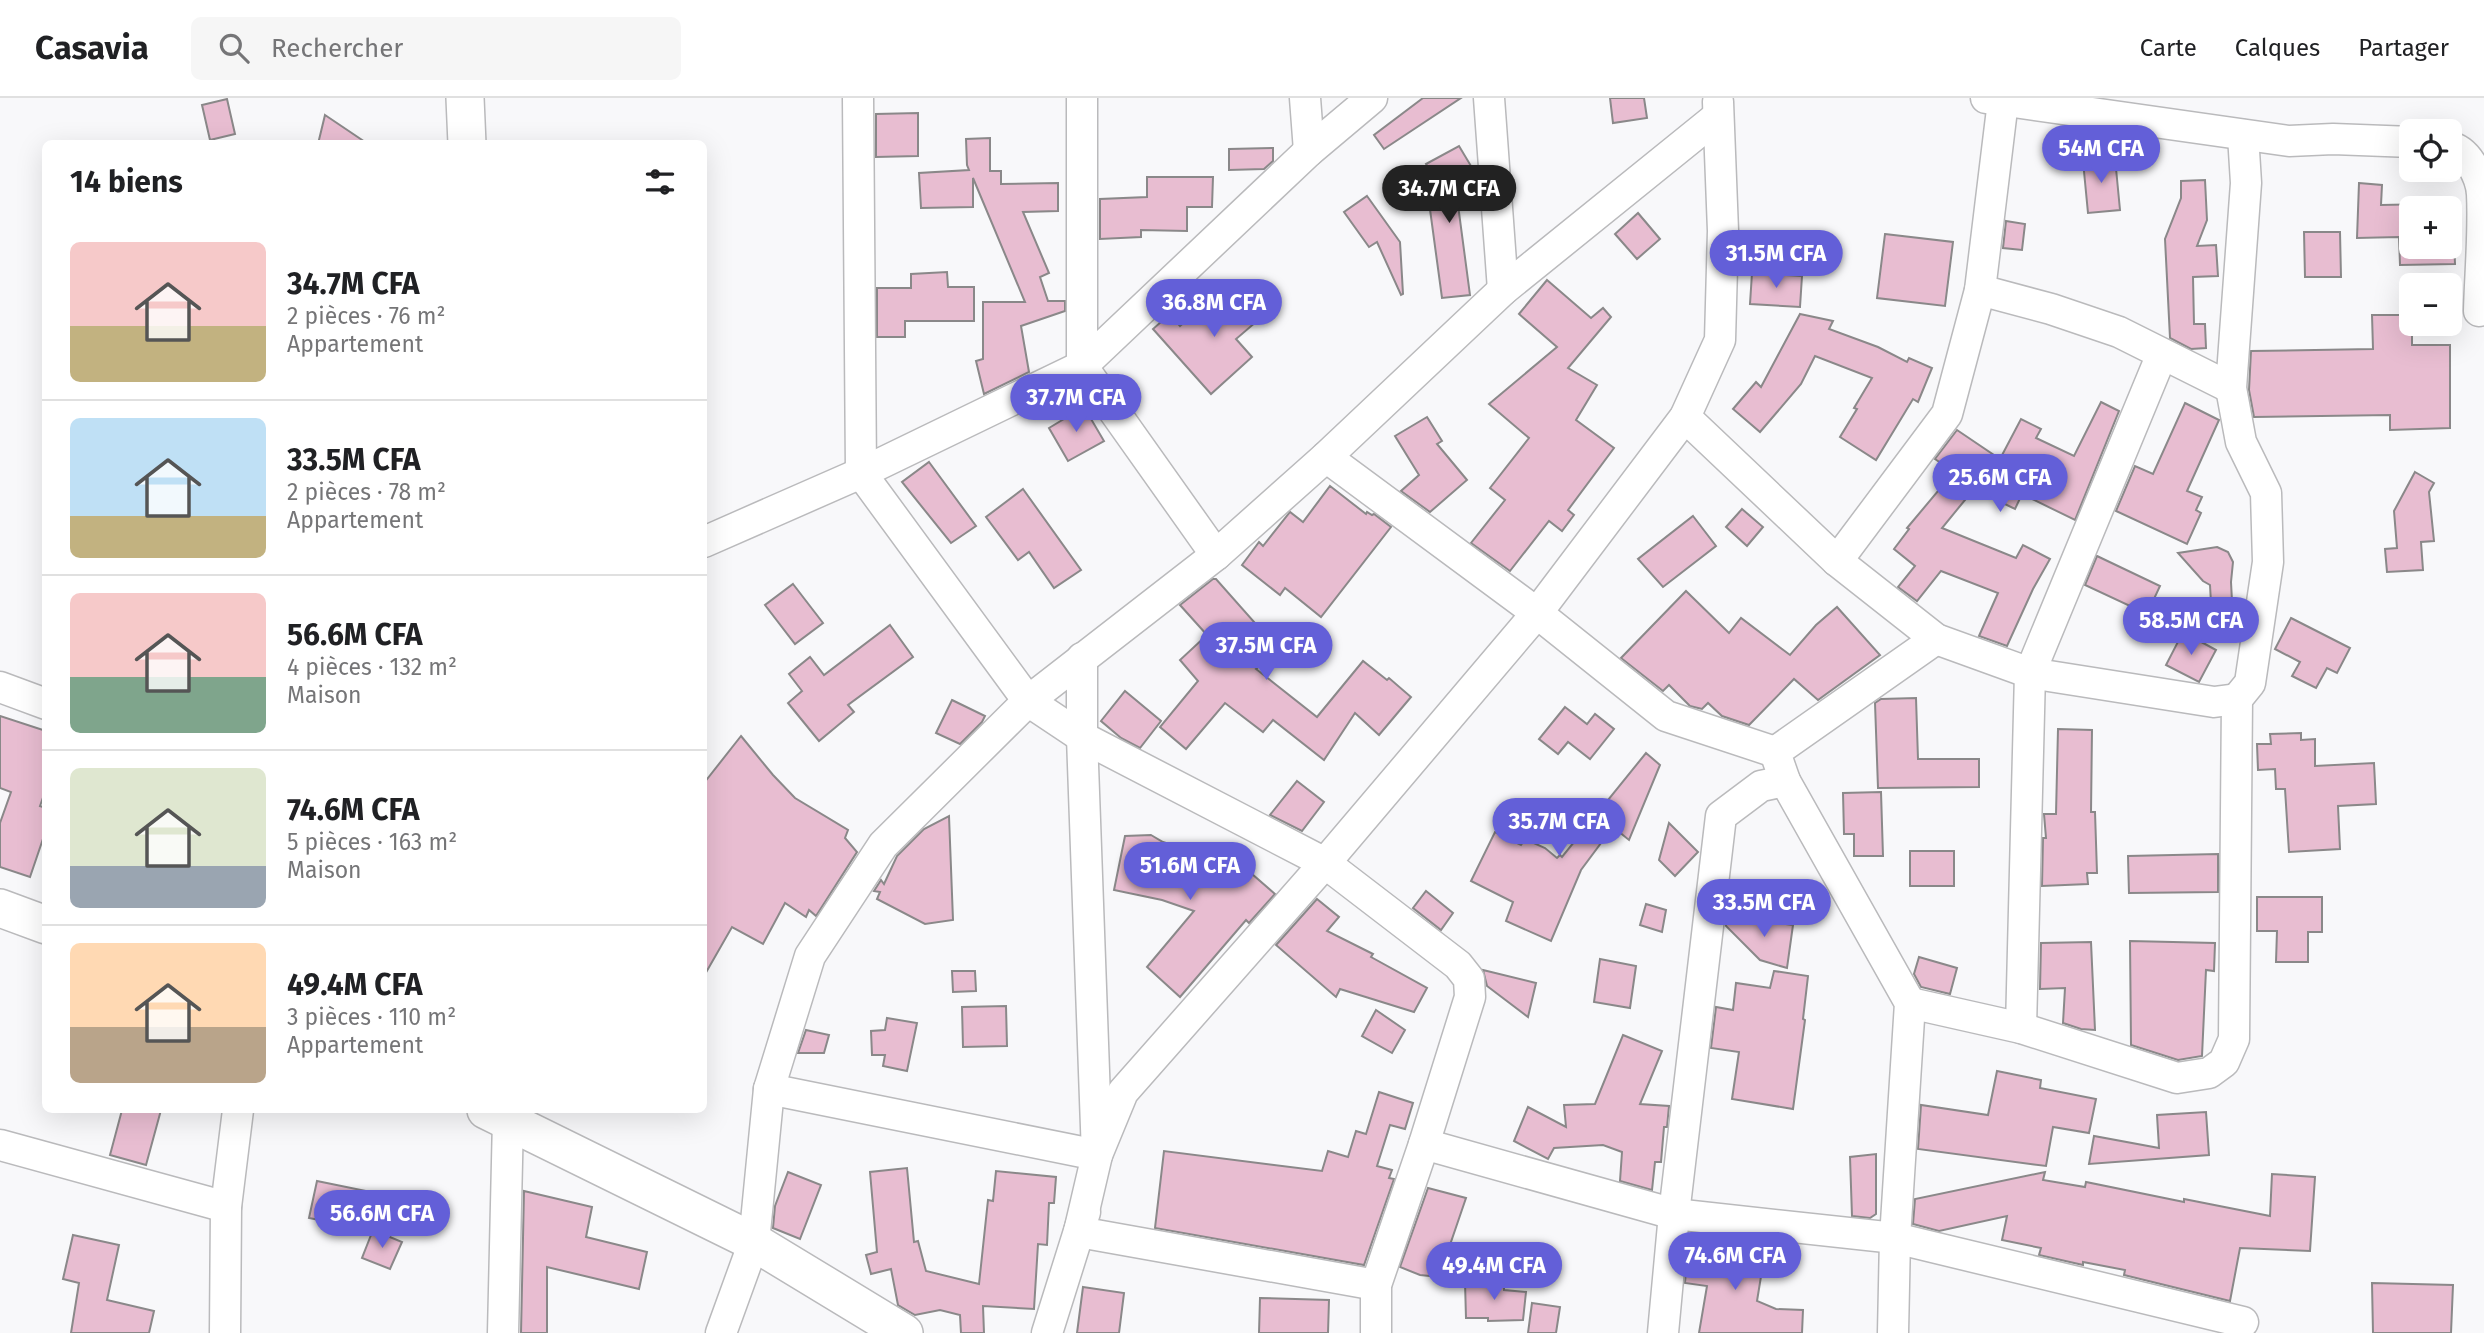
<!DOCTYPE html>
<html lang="fr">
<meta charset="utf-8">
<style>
:root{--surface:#fff;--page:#f6f6f6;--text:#202124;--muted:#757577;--line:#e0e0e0;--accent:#635fd8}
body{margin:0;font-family:"Fira Sans",sans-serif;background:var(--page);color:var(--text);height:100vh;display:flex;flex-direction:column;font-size:26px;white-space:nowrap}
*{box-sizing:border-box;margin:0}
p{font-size:23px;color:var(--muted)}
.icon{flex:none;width:38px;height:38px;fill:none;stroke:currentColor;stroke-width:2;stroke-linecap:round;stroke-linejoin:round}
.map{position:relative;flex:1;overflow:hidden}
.sheet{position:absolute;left:42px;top:42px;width:665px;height:973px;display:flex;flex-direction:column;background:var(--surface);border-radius:10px;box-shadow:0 7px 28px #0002}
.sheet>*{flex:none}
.tools{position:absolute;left:2399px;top:21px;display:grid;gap:14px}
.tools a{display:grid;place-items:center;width:63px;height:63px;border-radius:10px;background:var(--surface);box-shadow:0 7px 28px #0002;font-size:35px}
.price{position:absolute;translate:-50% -60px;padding:0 16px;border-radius:24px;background:var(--accent);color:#fff;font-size:23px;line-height:46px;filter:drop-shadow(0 2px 4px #0008)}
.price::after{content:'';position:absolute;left:50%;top:42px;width:21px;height:16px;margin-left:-10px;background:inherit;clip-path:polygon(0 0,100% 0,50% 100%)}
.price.active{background:#222;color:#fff}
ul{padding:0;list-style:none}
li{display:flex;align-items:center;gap:21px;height:175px;padding:0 28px}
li+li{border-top:2px solid var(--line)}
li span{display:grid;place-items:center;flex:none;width:196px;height:140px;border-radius:10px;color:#555}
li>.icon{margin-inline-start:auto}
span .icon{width:84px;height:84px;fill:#fffc;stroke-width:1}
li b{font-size:30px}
h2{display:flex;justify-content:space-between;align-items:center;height:84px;padding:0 28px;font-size:30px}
header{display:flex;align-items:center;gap:42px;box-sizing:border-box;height:98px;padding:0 35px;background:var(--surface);border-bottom:2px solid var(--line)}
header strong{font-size:33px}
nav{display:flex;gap:38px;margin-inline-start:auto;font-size:24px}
.search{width:490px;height:63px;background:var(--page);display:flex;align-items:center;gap:18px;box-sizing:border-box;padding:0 24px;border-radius:10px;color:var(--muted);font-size:26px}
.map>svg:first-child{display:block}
.building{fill:#e8bdd1;stroke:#8a8889;stroke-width:2}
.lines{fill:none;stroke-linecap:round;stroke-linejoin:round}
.minor-casing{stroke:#bababc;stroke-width:33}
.tertiary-casing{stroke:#bababc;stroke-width:40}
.minor{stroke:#fff;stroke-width:30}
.tertiary{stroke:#fff;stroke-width:37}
</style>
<header>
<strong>Casavia</strong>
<div class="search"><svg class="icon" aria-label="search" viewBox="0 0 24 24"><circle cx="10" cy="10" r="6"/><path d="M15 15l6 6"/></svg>Rechercher</div>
<nav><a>Carte</a><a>Calques</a><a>Partager</a></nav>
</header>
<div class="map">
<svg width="2484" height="1235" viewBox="0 0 2484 1235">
<rect width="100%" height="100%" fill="#f8f8fa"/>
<g class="building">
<polygon points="1423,0 1461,0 1384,51 1374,37"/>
<polygon points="1610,0 1644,0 1647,20 1613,25"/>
<polygon points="227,1 235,36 210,42 202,7"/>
<polygon points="918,15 918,58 876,59 876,16"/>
<polygon points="325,17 368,46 318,46"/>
<polygon points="990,40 990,73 1001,73 1001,86 1058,85 1058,113 1023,114 1049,175 1040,179 1048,203 1065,203 1065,213 1021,228 1029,274 984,296 976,263 983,261 983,204 1025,204 973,80 973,109 921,110 919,75 969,72 967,67 966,41"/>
<polygon points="1459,48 1471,68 1454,77 1470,197 1442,200 1429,104 1446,102 1426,66"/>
<polygon points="1273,50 1273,63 1264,71 1229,72 1229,51"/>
<polygon points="2115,60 2120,112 2088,115 2083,63"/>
<polygon points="1147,79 1213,79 1212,109 1187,109 1187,133 1141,132 1141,139 1100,141 1100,101 1147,99"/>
<polygon points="2205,82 2207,122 2197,148 2216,147 2218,178 2193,179 2194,226 2205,226 2206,250 2191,251 2170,240 2165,141 2181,100 2181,83"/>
<polygon points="2359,85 2382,87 2381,107 2430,106 2430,110 2412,110 2412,149 2450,149 2450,140 2454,140 2455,166 2400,167 2399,139 2357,140"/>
<polygon points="1367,98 1400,144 1403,196 1401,197 1377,144 1369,149 1344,114"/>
<polygon points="1638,115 1660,141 1637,161 1615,136"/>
<polygon points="2006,123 2025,126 2022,152 2003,150"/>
<polygon points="2304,134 2340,134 2341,179 2305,179"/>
<polygon points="1885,136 1953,144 1945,208 1877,200"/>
<polygon points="947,174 948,189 974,189 974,223 905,223 905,239 877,239 877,190 911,190 911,176"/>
<polygon points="1752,175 1802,178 1800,209 1750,206"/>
<polygon points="1547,182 1591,220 1603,210 1611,219 1568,270 1597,287 1576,322 1614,350 1568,412 1574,417 1562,433 1549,423 1510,473 1471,445 1505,402 1490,390 1529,340 1489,306 1557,249 1519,216"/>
<polygon points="1251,189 1270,212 1236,241 1252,259 1211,296 1153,231 1170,216 1180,228 1204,206 1216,219"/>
<polygon points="1800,216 1833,223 1829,231 1878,249 1907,264 1909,260 1932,270 1918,304 1913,301 1876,362 1840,339 1857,311 1854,310 1872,280 1815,258 1801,286 1760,334 1733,311 1756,284 1761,289"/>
<polygon points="2372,217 2412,217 2412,247 2450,247 2450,330 2390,332 2390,317 2254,319 2249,292 2251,253 2373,251"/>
<polygon points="2101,304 2119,313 2075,422 2022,396 2015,411 1974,391 1942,430 2016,460 2023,447 2050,461 2033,491 2007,548 1979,538 1998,495 1941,473 1917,503 1898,489 1915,468 1894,451 1909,431 1907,430 1954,374 1935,361 1957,332 2000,361 2021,321 2041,331 2036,340 2074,358"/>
<polygon points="2185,305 2219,322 2187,393 2202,399 2196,412 2201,415 2187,446 2116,413 2135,368 2153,376"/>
<polygon points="1084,309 1104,343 1068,363 1049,330"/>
<polygon points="1427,319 1442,343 1437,346 1467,382 1430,414 1401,393 1419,377 1395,338"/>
<polygon points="929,364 976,428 951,445 902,384"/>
<polygon points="2415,374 2434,385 2429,394 2434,443 2421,444 2423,472 2387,474 2385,451 2397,450 2394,413"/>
<polygon points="1330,388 1366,416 1367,414 1372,417 1374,416 1391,429 1321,519 1285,490 1280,497 1242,467 1259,444 1263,448 1290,414 1303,424"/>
<polygon points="1023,391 1081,472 1054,490 1029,454 1018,462 986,419"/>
<polygon points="1742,411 1763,429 1747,448 1726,429"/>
<polygon points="1693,418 1716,448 1663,489 1638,461"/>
<polygon points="2217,449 2228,454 2233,464 2231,484 2233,522 2212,523 2210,487 2203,483 2178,455"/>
<polygon points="2097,458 2160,488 2147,516 2085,487"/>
<polygon points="1213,481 1216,481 1278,551 1256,571 1317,619 1363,563 1387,582 1389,580 1411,599 1379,637 1355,615 1324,662 1273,622 1263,634 1225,605 1186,651 1160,629 1198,583 1180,562 1207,537 1180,507"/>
<polygon points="793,486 823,525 795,546 765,507"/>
<polygon points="1686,493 1729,535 1741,520 1790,557 1816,527 1837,509 1880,557 1818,602 1794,581 1749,627 1722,618 1708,605 1702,611 1690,608 1669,587 1663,593 1621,560"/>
<polygon points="2291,520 2350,550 2337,575 2327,570 2316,590 2292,578 2300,564 2275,551"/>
<polygon points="890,527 913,559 848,607 854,614 819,643 788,605 802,593 789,576 810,559 824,577"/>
<polygon points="2183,534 2216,552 2199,584 2166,567"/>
<polygon points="1125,593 1161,623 1140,650 1121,640 1101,623"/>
<polygon points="1916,600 1918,661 1979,661 1979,689 1878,690 1875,605 1881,601"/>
<polygon points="952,602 985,618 982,624 960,646 936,635"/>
<polygon points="1565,609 1587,626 1595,616 1614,631 1590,661 1568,644 1558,656 1539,641"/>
<polygon points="0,618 46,633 46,691 40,708 46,710 46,732 30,779 0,769 0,725 11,694 0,690"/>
<polygon points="2058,631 2092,632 2091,714 2095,714 2097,775 2087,775 2088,786 2042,788 2043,740 2046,740 2044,716 2056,716"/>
<polygon points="2301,635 2301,642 2315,641 2315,668 2374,665 2376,706 2338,708 2340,751 2289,754 2285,691 2276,691 2275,671 2258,672 2257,646 2271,646 2270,636"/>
<polygon points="741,638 773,677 795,700 848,732 845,740 857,754 816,818 809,812 806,819 785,805 763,846 732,829 704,878 704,685"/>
<polygon points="1646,655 1660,667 1629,742 1613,729 1581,772 1551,843 1506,823 1513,804 1471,783 1495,734 1521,747 1525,741 1545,750 1557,760 1560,757 1562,759"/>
<polygon points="1297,683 1324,704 1302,733 1270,717"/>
<polygon points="1881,694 1883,758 1854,758 1854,736 1844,736 1843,695"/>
<polygon points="949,718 953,822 925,826 877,801 880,794 874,793 881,782 884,786 897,758 924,731"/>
<polygon points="1669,725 1698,754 1675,778 1659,762"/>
<polygon points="1151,737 1163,744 1233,768 1237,763 1275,796 1249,825 1246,822 1180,899 1147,869 1194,813 1162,802 1114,792 1125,738"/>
<rect x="1910" y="753" width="44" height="35"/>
<polygon points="2218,756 2218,794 2129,795 2128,758"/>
<polygon points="1426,793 1453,815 1441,832 1413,810"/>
<polygon points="2257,799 2322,799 2322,834 2308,834 2308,864 2276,864 2277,833 2257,833"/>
<polygon points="1317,801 1339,819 1327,833 1373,856 1371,859 1427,890 1414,914 1340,891 1336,899 1276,847"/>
<polygon points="1646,806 1666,812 1662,834 1640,827"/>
<polygon points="1727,818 1793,827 1787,870 1760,862 1726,828"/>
<polygon points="2130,843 2215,845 2214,873 2206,872 2202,958 2178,962 2131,947"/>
<polygon points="2091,844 2095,932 2081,931 2063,925 2065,890 2040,891 2041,845"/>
<polygon points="1919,859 1957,870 1950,896 1921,889 1914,876"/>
<polygon points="1600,861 1636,868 1630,910 1594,904"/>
<polygon points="1483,872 1536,885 1528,919 1487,888"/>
<polygon points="952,873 975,873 976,893 953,894"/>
<polygon points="1774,873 1808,878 1803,921 1805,922 1793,1011 1732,1001 1739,954 1711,950 1716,909 1733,912 1736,885 1770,890"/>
<polygon points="1006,908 1007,948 963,949 962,909"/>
<polygon points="1376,912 1405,932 1392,955 1362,938"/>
<polygon points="887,920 917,925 907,973 883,968 885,957 872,957 871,933 885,932"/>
<polygon points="806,932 829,937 824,955 798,955"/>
<polygon points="1623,937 1662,953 1640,1006 1669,1008 1667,1029 1664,1029 1661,1064 1655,1064 1652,1092 1620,1083 1622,1054 1603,1047 1554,1050 1548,1061 1514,1043 1528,1009 1566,1029 1564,1007 1595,1006"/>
<polygon points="1997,973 2041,982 2040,990 2096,1001 2089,1035 2053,1029 2046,1068 1918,1051 1921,1007 1988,1017"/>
<polygon points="1379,994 1413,1005 1405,1031 1390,1027 1377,1068 1392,1072 1389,1080 1394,1081 1364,1167 1155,1130 1164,1053 1322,1073 1328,1053 1348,1059 1356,1033 1366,1036"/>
<polygon points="122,1012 161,1012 146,1067 110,1057"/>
<polygon points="2206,1014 2209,1057 2089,1066 2094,1038 2159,1050 2157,1017"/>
<polygon points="1876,1056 1876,1116 1870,1120 1852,1118 1850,1059"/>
<polygon points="907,1070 914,1144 918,1143 926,1173 979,1186 988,1102 993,1103 996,1073 1056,1079 1054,1105 1049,1105 1047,1147 1038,1146 1034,1211 983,1208 984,1235 961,1235 960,1217 940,1212 915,1217 898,1207 891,1171 871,1176 866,1157 877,1154 870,1074"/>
<polygon points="788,1074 821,1087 800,1141 773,1130 775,1108"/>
<polygon points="2045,1074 2043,1082 2085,1089 2086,1084 2184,1104 2184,1101 2270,1118 2272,1076 2315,1079 2310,1153 2240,1150 2230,1203 2124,1177 2125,1172 2083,1164 2083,1167 2039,1157 2041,1150 2002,1142 2007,1118 1939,1133 1913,1126 1915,1101"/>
<polygon points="317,1083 366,1093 359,1130 309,1120"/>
<polygon points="1428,1090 1466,1100 1439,1179 1420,1177 1400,1169"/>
<polygon points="524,1093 592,1109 586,1139 647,1154 639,1191 547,1169 547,1235 521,1235"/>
<polygon points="373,1132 402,1144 390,1171 362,1160"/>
<polygon points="73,1137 119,1147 107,1202 154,1213 149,1235 71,1235 79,1185 63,1181"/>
<polygon points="1689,1141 1765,1154 1757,1203 1776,1211 1803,1212 1802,1235 1699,1235 1707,1188 1685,1185"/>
<polygon points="1504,1183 1504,1192 1526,1194 1523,1222 1488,1223 1488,1220 1466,1220 1465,1184"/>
<polygon points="2372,1185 2453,1187 2451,1235 2373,1235"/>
<polygon points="1083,1189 1124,1195 1119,1235 1077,1235"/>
<polygon points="1260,1200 1329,1202 1328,1235 1259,1235"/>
<polygon points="1532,1205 1560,1209 1556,1235 1528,1235"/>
</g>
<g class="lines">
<g class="minor-casing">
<g id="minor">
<polyline points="858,0 861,375 1028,603 1082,639 1325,765 1458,867 1469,881 1470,899 1424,1046 1376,1187 1376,1235"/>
<polyline points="1082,0 1082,268 1216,457"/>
<polyline points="1305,0 1309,53"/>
<polyline points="1489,0 1503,192"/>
<polyline points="1986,0 2289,43 2333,41 2412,44"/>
<path d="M2450,49C2468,52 2481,80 2482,96C2484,132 2480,176 2479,213"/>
<polyline points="1980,192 2051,211 2119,234 2231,290"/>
<polyline points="1685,319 1837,463 1936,541 2030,575 2162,256"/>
<polyline points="1326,359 1537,515 1666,618 1775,654"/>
<polyline points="704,444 861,375 1082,268 1309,53 1372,0"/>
<polyline points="1837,463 1947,316 1980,192 2003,3"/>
<polyline points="1082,560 1082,639 1097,1057 1079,1134 1376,1187"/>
<polyline points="0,589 46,606"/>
<polyline points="1910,905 2021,930 2177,980 2209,975 2224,964 2234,941 2237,601 2250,585 2268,464 2266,395 2241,344 2231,290 2246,85 2243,37"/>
<polyline points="2021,930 2030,575 2214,604 2237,601"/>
<polyline points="769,991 1097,1057 1123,994 1325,765 1537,515 1685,319 1720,242 1723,133 1718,4"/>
<polyline points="1424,1046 1674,1116 1895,1140 2243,1224"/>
<polyline points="0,1047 226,1109"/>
<polyline points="225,1235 226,1109 238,1012"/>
<polyline points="503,1235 508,1021"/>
<polyline points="721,1235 754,1144 769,991 810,858 883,747 1028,603 1216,457 1326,359 1503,192 1717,19"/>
<polyline points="1047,1235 1085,1114"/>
<polyline points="1663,1235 1674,1116 1721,718 1761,688 1785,683"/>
<polyline points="1893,1235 1895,1140 1910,905 1785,683 1775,654 1936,541"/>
</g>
</g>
<g class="tertiary-casing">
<g id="tertiary">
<polyline points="465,0 467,46"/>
<polyline points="0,810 46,827"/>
<polyline points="486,1012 754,1144 904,1235"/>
</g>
</g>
<use href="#minor" class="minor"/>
<use href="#tertiary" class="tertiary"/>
</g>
</svg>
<div class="tools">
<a><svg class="icon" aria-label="locate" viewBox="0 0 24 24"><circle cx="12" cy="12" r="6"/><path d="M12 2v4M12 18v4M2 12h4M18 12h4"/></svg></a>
<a>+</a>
<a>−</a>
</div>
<b class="price" style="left:2101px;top:87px">54M CFA</b>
<b class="price active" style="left:1449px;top:127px">34.7M CFA</b>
<b class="price" style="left:1776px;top:192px">31.5M CFA</b>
<b class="price" style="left:1214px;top:241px">36.8M CFA</b>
<b class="price" style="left:1076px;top:336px">37.7M CFA</b>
<b class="price" style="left:2000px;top:416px">25.6M CFA</b>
<b class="price" style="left:2191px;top:559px">58.5M CFA</b>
<b class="price" style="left:1266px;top:584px">37.5M CFA</b>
<b class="price" style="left:1559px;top:760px">35.7M CFA</b>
<b class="price" style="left:1190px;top:804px">51.6M CFA</b>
<b class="price" style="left:1764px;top:841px">33.5M CFA</b>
<b class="price" style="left:382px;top:1152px">56.6M CFA</b>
<b class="price" style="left:1735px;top:1194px">74.6M CFA</b>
<b class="price" style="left:1494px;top:1204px">49.4M CFA</b>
<section class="sheet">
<h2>14 biens<svg class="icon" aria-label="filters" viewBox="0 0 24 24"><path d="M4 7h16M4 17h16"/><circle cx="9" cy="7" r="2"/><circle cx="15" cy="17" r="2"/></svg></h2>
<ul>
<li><span style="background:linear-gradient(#f6c9c9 60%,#c2b280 0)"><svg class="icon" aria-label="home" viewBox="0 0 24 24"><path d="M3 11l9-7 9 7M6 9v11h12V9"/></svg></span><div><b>34.7M CFA</b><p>2 pièces · 76 m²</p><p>Appartement</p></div></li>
<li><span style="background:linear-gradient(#bfe0f5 70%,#c2b280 0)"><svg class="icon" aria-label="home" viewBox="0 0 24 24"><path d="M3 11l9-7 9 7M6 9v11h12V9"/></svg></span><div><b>33.5M CFA</b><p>2 pièces · 78 m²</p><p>Appartement</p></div></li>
<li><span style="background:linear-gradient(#f6c9c9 60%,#7fa58c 0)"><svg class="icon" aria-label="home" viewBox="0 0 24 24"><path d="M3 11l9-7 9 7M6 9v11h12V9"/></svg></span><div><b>56.6M CFA</b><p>4 pièces · 132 m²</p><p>Maison</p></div></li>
<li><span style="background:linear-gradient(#dfe7d0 70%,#9aa5b1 0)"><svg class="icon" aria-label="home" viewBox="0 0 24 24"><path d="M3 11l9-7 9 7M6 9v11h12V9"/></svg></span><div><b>74.6M CFA</b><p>5 pièces · 163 m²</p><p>Maison</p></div></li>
<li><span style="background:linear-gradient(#ffd9b3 60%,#b9a48a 0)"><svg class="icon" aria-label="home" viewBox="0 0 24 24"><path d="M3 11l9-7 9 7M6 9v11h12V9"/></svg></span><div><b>49.4M CFA</b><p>3 pièces · 110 m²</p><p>Appartement</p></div></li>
</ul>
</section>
</div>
